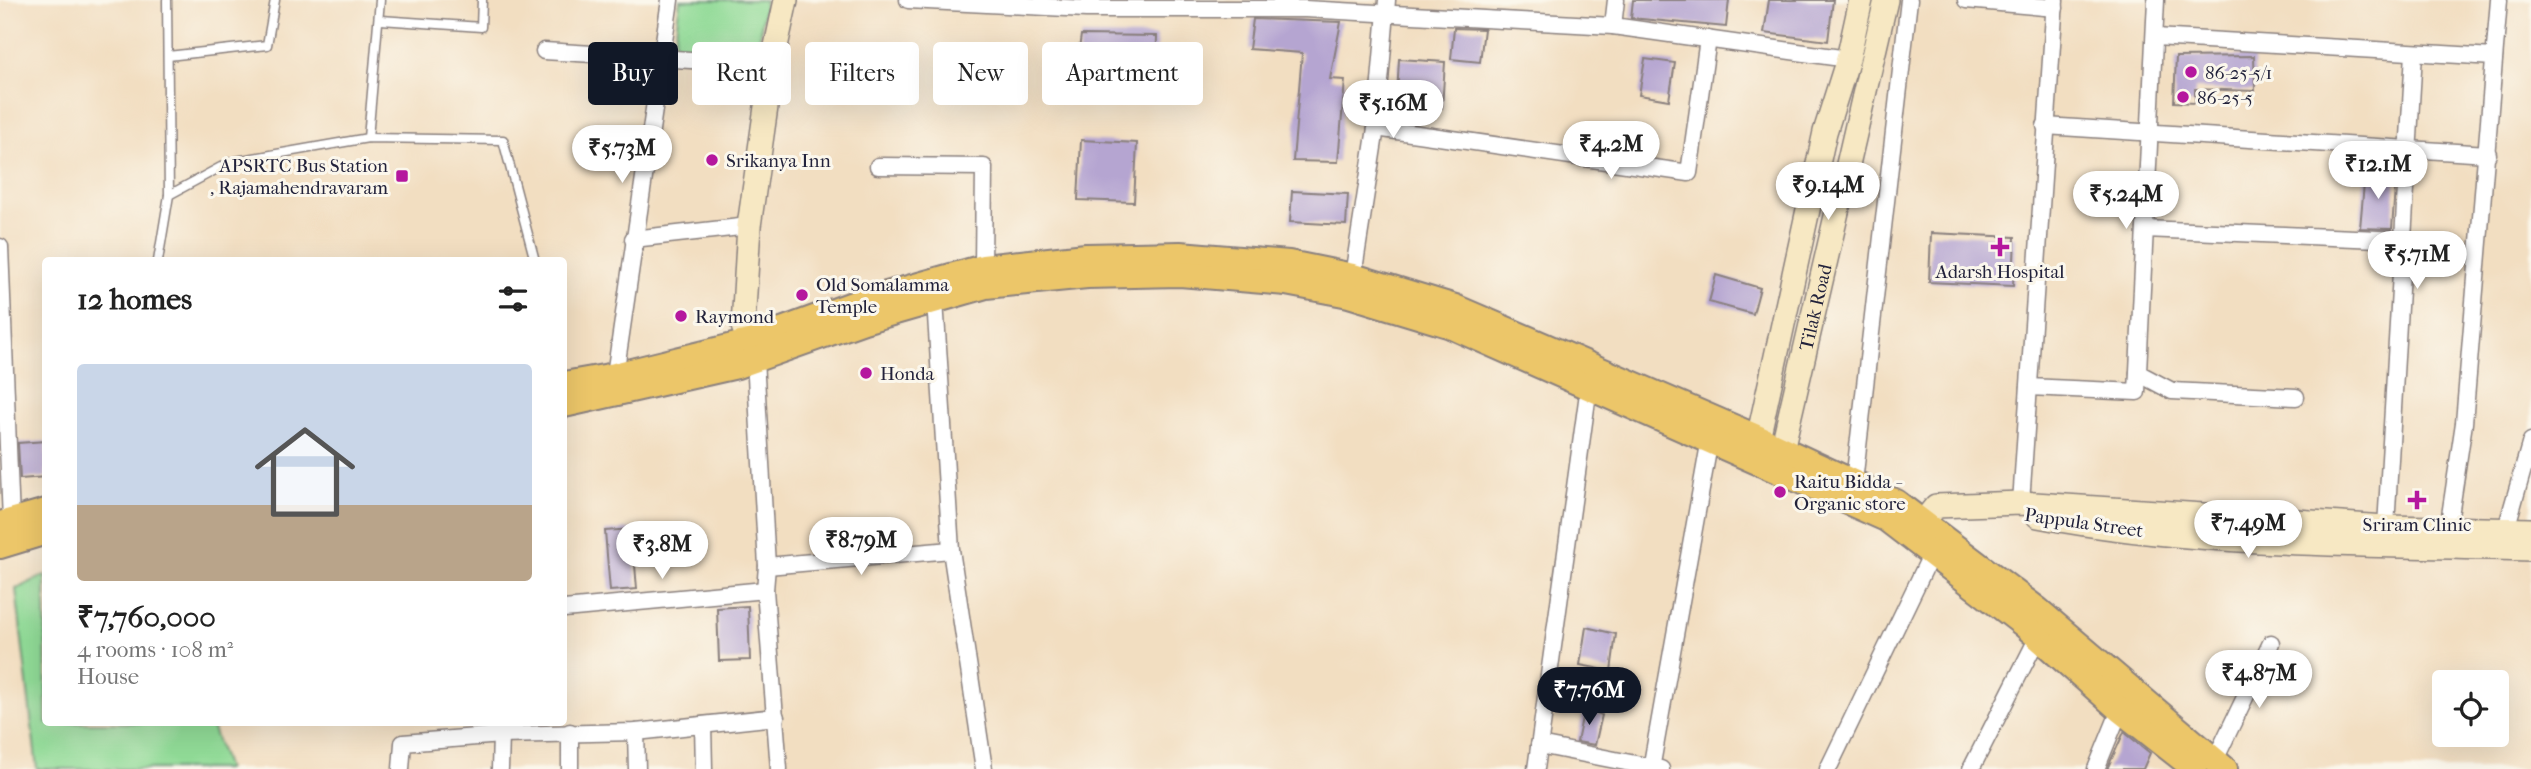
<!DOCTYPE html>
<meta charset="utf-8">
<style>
:root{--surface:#fff;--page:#f6f6f6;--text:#222;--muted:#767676;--accent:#111827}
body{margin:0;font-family:"IM FELL French Canon",serif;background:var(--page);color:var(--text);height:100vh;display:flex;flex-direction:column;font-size:26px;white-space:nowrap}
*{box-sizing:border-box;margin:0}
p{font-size:23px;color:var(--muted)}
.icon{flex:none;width:38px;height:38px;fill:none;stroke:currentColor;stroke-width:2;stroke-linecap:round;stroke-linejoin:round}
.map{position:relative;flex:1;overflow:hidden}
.sheet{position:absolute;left:42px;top:257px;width:525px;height:469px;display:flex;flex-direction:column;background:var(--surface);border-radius:7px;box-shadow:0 7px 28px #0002}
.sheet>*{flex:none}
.top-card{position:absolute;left:588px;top:42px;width:665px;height:63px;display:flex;gap:14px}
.fabs{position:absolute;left:2432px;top:670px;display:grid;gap:14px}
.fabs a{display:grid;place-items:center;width:77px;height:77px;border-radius:7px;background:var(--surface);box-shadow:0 7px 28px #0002;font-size:35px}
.price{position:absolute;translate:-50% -60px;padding:0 16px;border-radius:24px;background:#fff;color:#222;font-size:23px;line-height:46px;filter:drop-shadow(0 2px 4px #0008)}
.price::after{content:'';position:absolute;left:50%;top:42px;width:21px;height:16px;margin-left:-10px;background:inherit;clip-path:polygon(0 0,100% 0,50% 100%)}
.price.active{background:var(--accent);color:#fff}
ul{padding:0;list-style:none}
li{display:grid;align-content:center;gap:14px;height:371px;padding:0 35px}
li span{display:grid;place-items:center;height:217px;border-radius:7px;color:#555}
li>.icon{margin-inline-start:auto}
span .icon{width:126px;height:126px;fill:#fffc;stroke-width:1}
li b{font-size:30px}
h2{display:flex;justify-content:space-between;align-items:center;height:84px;padding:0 35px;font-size:30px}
.chip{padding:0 24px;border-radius:7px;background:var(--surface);box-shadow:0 7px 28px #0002;font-size:24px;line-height:63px}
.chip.active{background:var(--accent);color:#fff}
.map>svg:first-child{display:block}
.green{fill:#90da96;stroke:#597e68;stroke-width:2}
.building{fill:#b5a5d1}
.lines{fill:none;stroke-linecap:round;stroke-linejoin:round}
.lane-casing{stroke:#8a807e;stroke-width:11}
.street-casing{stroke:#8a807e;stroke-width:19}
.secondary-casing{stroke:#8a807e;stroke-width:26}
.primary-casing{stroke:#8a807e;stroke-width:28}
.lane{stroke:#fff;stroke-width:8}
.street{stroke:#fff;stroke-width:16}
.secondary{stroke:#f7e8c3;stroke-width:23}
.primary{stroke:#ecc669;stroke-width:24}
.poi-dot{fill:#b5179e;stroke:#fbf7ec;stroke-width:2.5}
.labels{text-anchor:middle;stroke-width:6;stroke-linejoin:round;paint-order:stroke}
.poi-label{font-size:19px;fill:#22223b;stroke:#fbf7ec;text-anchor:start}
.street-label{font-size:19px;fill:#22223b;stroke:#fbf7ec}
</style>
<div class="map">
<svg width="2531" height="769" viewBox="0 0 2531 769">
<rect width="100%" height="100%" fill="#fbf7ec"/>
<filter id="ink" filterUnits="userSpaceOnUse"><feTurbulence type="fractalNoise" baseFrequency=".0143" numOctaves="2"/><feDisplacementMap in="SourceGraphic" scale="14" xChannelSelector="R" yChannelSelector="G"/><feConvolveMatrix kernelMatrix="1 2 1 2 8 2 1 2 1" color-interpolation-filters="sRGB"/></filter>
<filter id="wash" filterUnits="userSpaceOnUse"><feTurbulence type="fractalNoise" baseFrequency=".00686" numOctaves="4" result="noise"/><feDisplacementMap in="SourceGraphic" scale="28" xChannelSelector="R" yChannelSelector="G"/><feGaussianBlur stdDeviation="1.57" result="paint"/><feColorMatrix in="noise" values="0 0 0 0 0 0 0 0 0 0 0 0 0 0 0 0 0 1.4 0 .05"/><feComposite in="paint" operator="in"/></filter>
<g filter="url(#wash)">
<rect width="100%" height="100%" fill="#f2dec1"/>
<g class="green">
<polygon points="680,0 765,0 757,58 674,47"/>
<polygon points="45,575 46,723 211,723 227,769 37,769 16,589"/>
</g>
<g id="blocks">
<g class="building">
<polygon points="1633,0 1729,0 1726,27 1631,18"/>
<polygon points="1769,0 1833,0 1828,41 1764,33"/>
<polygon points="1253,19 1341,22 1330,79 1345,80 1338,162 1293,161 1302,53 1249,49"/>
<polygon points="1454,28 1484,29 1480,62 1451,59"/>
<polygon points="1081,35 1157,36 1156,73 1076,71"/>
<polygon points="2254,56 2255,91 2195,89 2195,103 2174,102 2176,57"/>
<polygon points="1399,59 1445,62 1442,108 1421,107 1418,97 1397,96"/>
<polygon points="1645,59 1675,63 1669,100 1639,95"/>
<polygon points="1081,140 1137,143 1134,202 1078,200"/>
<polygon points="2365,173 2396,173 2392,229 2360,228"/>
<polygon points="1292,191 1348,194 1346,225 1290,222"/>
<polygon points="1931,233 2015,237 2013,286 1929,282"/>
<polygon points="1716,275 1760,288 1753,314 1709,302"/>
<polygon points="46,441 46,477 20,479 18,443"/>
<polygon points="632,529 637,589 610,591 605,531"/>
<polygon points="748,606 750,660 719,661 717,608"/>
<polygon points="1586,627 1616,634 1611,671 1580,665"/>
<polygon points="1584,708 1602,715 1595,745 1577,742"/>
<polygon points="2124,732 2150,753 2143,769 2107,769"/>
</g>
</g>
</g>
<g filter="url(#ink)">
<use href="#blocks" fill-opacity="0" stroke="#8a807e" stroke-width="2"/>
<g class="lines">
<g class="lane-casing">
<g id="lane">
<polyline points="167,0 169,195"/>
<polyline points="381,20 481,27 482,0"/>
<polyline points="168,56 267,45 275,0"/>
<polyline points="368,138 380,0"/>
<polyline points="158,261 169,195 230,162 368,138 503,140 535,261"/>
</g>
</g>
<g class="street-casing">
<g id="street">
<polyline points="908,0 1086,9 1305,9 1613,26 1848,59"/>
<polyline points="1966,0 2055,8"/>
<polyline points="1613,26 1616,0"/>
<polyline points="2155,37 2494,57"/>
<polyline points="544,51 772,65"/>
<polyline points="2045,126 2488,154"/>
<polyline points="1376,128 1689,173 1708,39"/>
<polyline points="878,166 984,167 983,267"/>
<polyline points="2145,229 2402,240"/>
<polyline points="633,239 749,226"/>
<polyline points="0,247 11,521"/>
<polyline points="1353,276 1376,128 1387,0"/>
<polyline points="935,300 951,550 984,769"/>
<polyline points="755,360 767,566 765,590 779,769"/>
<polyline points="2138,373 2172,391 2296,397"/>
<polyline points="615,375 670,0"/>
<polyline points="2029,387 2137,392 2156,0"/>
<polyline points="1854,482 1909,0"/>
<polyline points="2021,503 2055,0"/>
<polyline points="2386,527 2414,53"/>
<polyline points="2448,529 2464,423 2499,0"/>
<polyline points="2506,529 2531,441"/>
<polyline points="767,566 951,550"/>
<polyline points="564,609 765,590"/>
<polyline points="703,725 704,769"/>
<polyline points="570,732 570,769"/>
<polyline points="636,732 637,769"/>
<polyline points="1539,745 1661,769"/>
<polyline points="2215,760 2271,643"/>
<polyline points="401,769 403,743 501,735 636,732 776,717"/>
<polyline points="500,769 501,735"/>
<polyline points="1536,769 1589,386"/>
<polyline points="1651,769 1710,439"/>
<polyline points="1828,769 1932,553"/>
<polyline points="1971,769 2038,637"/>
<polyline points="2096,769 2120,710"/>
</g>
</g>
<g class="secondary-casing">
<g id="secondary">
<polyline points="754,357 743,326 749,226 772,65 786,0"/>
<polyline points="1754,457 1825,132 1848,59 1861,0"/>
<path id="s1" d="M1778,467L1886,0"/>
<path d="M2038,516C2198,547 2368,544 2531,549"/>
<polyline points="1911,537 1936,506 2021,503 2386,527 2531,530"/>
</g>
</g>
<g class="primary-casing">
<g id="primary">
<polyline points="564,384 615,375 749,342 858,302 983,267 1086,256 1180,254 1289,263 1353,276 1455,307 1759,438 1896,502 2037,609 2225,769"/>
<polyline points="564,405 737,366 864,321 986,286 1087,276 1180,274 1286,283 1349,295 1448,325 1886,519 2024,625 2120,710 2195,769"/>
<polyline points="0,524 46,511"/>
<polyline points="0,546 46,532"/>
</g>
</g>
<use href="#lane" class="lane"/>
<use href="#street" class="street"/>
<use href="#secondary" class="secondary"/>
<use href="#primary" class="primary"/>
</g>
</g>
<g class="poi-dot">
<circle cx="2191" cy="72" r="7"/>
<circle cx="2183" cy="97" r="7"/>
<circle cx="712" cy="160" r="7"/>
<rect x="395" y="169" width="14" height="14" rx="3.5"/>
<path d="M1996.5 236.5h7v7h7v7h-7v7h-7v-7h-7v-7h7z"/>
<circle cx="802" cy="295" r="7"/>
<circle cx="681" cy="316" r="7"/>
<circle cx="866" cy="373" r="7"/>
<circle cx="1780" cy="492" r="7"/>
<path d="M2413.5 489.5h7v7h7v7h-7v7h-7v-7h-7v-7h7z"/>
</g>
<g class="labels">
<g class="poi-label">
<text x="2205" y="79">86-25-5/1</text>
<text x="2197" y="104">86-25-5</text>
<text x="726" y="167">Srikanya Inn</text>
<text x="388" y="172" text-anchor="end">APSRTC Bus Station<tspan x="388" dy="22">, Rajamahendravaram</tspan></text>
<text x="2000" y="278" text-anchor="middle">Adarsh Hospital</text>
<text x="816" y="291">Old Somalamma<tspan x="816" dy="22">Temple</tspan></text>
<text x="695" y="323">Raymond</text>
<text x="880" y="380">Honda</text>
<text x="1794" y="488">Raitu Bidda -<tspan x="1794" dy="22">Organic store</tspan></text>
<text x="2417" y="531" text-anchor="middle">Sriram Clinic</text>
</g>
<g class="street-label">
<text dy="7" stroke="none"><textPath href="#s1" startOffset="164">Tilak Road</textPath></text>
<text transform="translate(2084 522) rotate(8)" y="7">Pappula Street</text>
</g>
</g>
</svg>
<div class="fabs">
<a><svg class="icon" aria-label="locate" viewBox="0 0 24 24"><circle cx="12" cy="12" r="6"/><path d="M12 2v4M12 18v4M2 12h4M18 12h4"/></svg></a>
</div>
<b class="price" style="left:1393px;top:140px">₹5.16M</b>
<b class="price" style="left:1611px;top:181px">₹4.2M</b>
<b class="price" style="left:622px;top:185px">₹5.73M</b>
<b class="price" style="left:2378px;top:201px">₹12.1M</b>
<b class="price" style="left:1828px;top:222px">₹9.14M</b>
<b class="price" style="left:2126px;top:231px">₹5.24M</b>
<b class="price" style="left:2417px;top:291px">₹5.71M</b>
<b class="price" style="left:2248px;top:560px">₹7.49M</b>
<b class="price" style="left:861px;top:577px">₹8.79M</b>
<b class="price" style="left:662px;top:581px">₹3.8M</b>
<b class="price" style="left:2259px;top:710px">₹4.87M</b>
<b class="price active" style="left:1589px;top:727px">₹7.76M</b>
<div class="top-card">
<a class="chip active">Buy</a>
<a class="chip">Rent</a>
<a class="chip">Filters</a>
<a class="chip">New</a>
<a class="chip">Apartment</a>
</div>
<section class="sheet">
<h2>12 homes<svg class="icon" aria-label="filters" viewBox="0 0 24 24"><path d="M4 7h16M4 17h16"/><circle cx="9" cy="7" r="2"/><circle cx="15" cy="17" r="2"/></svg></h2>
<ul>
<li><span style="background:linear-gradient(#c9d6e8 65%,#b9a48a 0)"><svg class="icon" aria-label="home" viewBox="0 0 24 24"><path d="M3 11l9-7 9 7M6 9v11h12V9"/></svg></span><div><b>₹7,760,000</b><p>4 rooms · 108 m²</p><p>House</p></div></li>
</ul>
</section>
</div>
